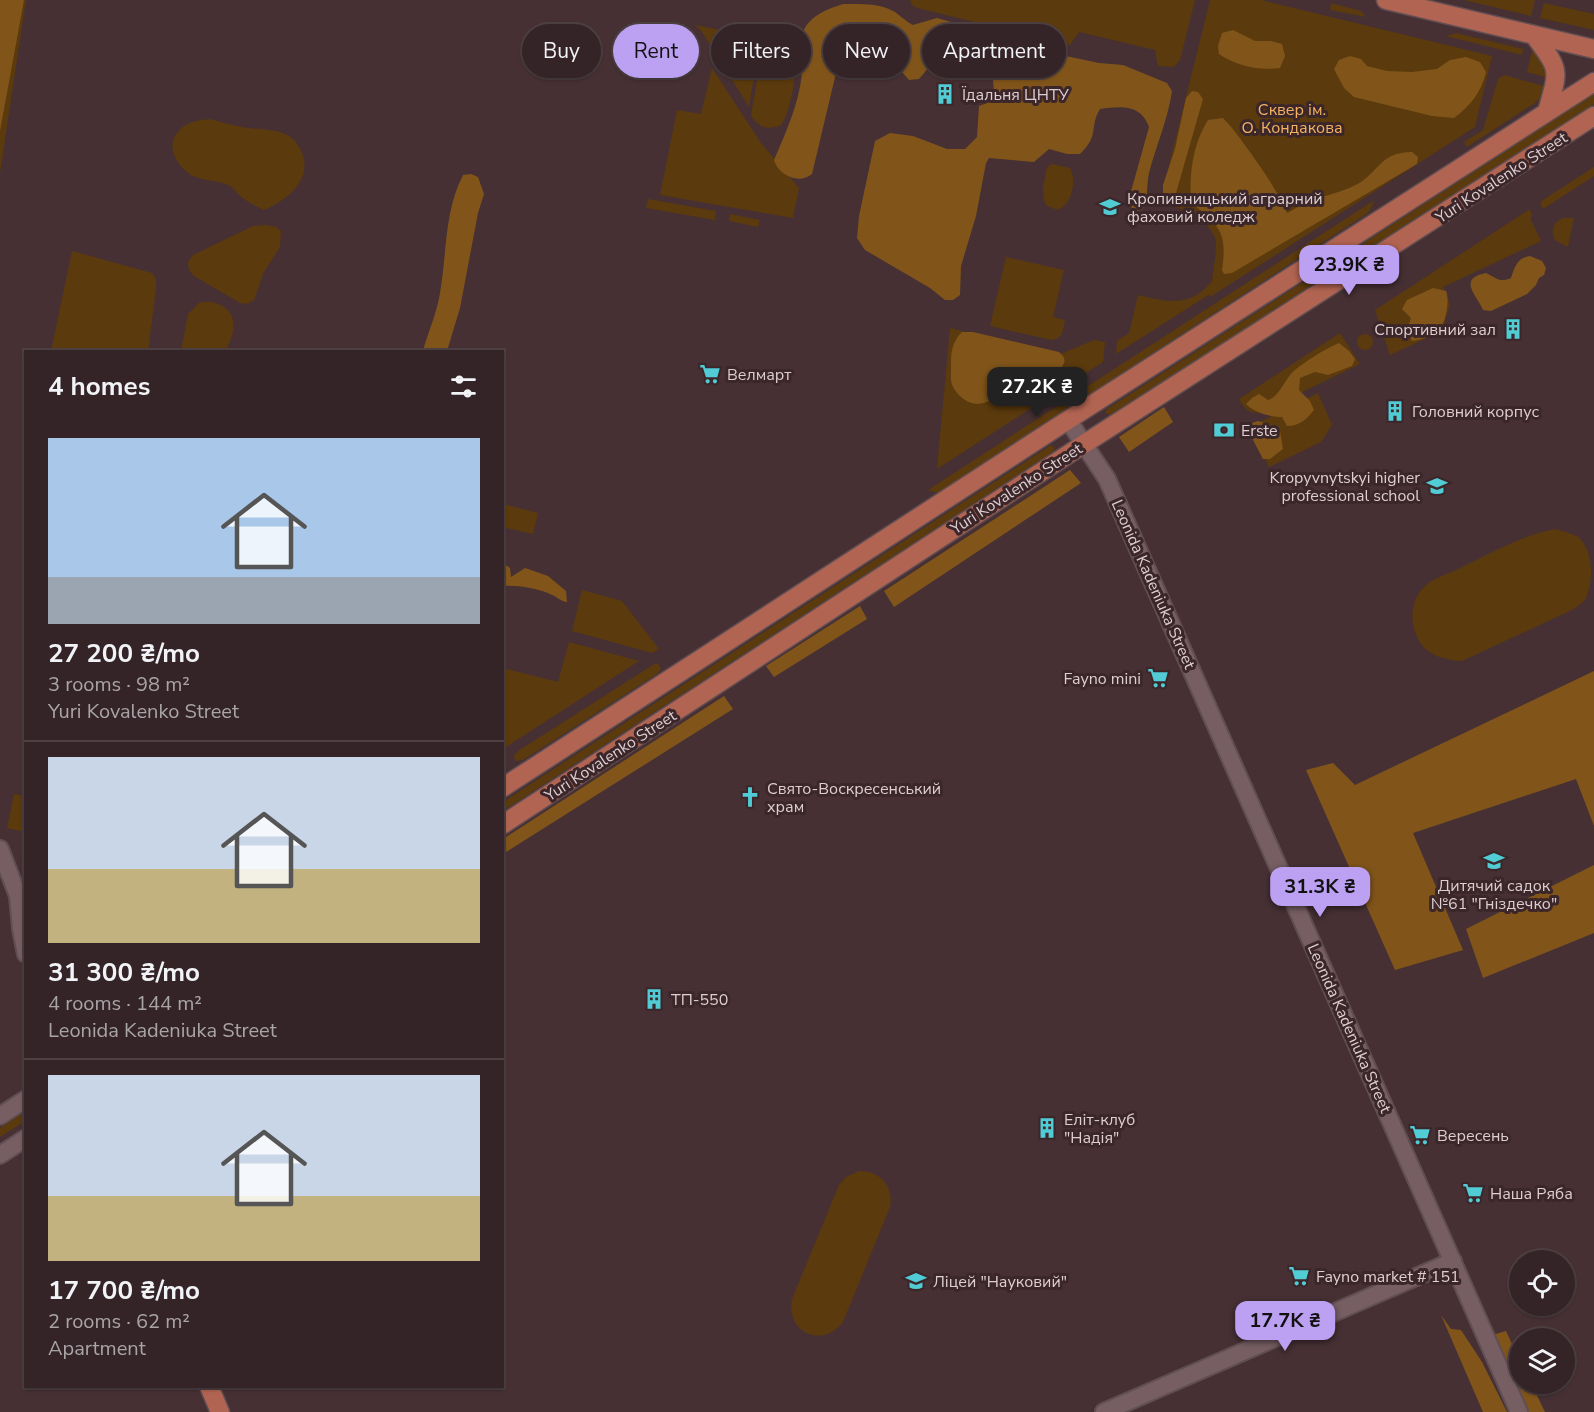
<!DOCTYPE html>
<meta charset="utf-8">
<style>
:root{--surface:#342427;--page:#3c2c2f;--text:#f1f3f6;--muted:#a9a4a7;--line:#4e4144;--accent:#bca0f2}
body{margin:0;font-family:"Nunito Sans",sans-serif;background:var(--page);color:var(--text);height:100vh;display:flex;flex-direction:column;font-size:22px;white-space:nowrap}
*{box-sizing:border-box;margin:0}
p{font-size:20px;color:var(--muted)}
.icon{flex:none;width:33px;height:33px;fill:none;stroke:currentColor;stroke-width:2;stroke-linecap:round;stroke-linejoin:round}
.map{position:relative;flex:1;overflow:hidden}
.sheet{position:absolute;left:24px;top:350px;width:480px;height:1038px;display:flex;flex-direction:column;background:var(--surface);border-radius:0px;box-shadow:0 2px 4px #0004,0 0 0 2px var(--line)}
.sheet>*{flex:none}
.banner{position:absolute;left:522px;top:24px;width:570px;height:54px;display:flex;gap:12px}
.tools{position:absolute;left:1509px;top:1250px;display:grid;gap:12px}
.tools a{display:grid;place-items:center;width:66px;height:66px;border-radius:50%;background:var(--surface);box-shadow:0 2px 4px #0004,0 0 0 2px var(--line);font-size:30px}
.price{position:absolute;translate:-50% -51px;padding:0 14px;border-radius:12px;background:var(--accent);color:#111;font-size:20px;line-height:39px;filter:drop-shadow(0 2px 3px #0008)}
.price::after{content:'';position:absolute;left:50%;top:36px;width:18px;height:14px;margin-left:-9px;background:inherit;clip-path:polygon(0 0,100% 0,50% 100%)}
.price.active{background:#222;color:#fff}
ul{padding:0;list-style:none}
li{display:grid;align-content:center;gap:12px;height:318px;padding:0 24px}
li+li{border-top:2px solid var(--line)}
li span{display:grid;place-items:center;height:186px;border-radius:0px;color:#555}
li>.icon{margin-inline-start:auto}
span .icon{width:108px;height:108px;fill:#fffc;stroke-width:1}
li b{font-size:26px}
h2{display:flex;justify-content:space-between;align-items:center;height:72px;padding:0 24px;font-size:26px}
.tag{padding:0 21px;border-radius:27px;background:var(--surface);box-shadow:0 2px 4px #0004,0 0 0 2px var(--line);font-size:21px;line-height:54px}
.tag.active{background:var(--accent);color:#111}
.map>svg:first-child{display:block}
.green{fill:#5b3a0d}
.forest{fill:#81551a}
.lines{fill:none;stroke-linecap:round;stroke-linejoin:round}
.minor-casing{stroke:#604e52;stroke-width:20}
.major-casing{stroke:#604e52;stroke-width:21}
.minor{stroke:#765e63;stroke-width:16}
.major{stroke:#b26452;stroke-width:18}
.labels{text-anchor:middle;stroke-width:6;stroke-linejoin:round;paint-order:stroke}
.poi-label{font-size:16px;fill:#ddced1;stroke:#3b262a;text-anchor:start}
.park-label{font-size:16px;fill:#f4b364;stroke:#3b262a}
.street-label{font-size:16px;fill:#ddced1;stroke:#3b262a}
</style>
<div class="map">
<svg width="1594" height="1412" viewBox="0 0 1594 1412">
<rect width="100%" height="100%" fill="#463034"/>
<g class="green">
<polygon points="0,0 26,0 0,173"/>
<polygon points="910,0 1195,0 1180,60 1174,67 1158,66 1155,50 1079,32 1070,45 917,8 912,5"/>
<path d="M1210,0H1261L1492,56L1475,127L1210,297V294L1116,354L1117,341L1129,333L1138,295C1168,302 1190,308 1212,281C1213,270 1218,246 1215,238C1207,216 1179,208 1160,202Z"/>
<polygon points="1464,0 1535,0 1531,16"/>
<polygon points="1331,3 1361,11 1366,17 1330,10"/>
<polygon points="1544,3 1594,14 1594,30 1540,18"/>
<path d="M695,25L790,44L788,56C753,48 754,82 749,107L702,32Z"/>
<polygon points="1456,33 1523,49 1522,55 1446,36"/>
<polygon points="1532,51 1540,55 1549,78 1527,72"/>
<path d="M781,55C787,58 792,61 794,68C797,79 788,117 781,125C768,131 757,127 751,115L759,68L767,58Z"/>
<polygon points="712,68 761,143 799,188 793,218 660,195 677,110 701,114"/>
<polygon points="1504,75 1547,87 1543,96 1535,103 1467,147 1464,142 1483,130 1498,79"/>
<polygon points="1594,94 1594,104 1110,415 1105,413 1107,409"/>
<path d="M210,119C221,122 231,125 242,127C256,130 273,128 287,135C295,139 301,148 303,156C311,182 285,201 264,210C257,207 250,203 244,199C238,195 235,189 230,186C218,180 204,181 193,176C179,168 165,149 177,133C185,122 198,120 210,119Z"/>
<path d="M1052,164L1070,168C1077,181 1072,205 1057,210L1046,205L1044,200L1043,188L1047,167Z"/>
<polygon points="1594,167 1594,176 1543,209 1540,202"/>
<polygon points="648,199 716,211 715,220 646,208"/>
<polygon points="1373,201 1374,202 1368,213 938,493 928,490"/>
<polygon points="1530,209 1532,216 1530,218 1541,241 1443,287 1450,304 1442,331 1390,355 1375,310"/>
<polygon points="730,214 760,220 758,227 729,221"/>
<path d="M1563,218H1574L1568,247L1555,240C1550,230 1553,222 1563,218Z"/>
<polygon points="267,225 276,227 281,231 280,247 264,272 254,300 247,304 240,303 194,276 189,270 188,262 193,255 253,226"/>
<polygon points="72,251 152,273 156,279 156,289 148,351 51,351"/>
<path d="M1006,257L1064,270L1053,317L1065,320C1063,330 1063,339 1051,340L990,326Z"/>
<path d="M200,302C205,302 211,301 215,303C240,310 236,334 225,351H181L188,314Z"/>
<polygon points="950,328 1058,355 1094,340 1105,342 1103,362 937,469"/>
<path d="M1340,333L1360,364L1259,413C1248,413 1244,408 1239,399Z"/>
<circle cx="1365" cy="342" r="8"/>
<polygon points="1318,393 1332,425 1321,442 1269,467 1250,427"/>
<polygon points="1051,445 1055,448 1053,452 503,811 503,802"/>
<polygon points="503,504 538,513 533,534 503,527"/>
<path d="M1555,529C1562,531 1571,533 1578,537C1594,550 1594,582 1585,600C1582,603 1578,606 1574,609L1462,661C1444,660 1425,655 1417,637C1409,620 1411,599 1425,586C1432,579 1445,575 1454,571C1486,556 1519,536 1555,529Z"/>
<polygon points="582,590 622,601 659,649 652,653 572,631"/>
<polygon points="569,642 639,661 506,747 502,741 503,668 558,682"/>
<polygon points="656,663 659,665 661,669 657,674 523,760 515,761 514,756 518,751"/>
<polygon points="14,794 25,796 25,832 7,828"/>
<polygon points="25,1112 25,1121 0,1137 0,1128"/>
<path d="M859,1171C880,1171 894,1186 890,1207L843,1322C823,1349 785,1333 792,1299L839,1185L846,1177Z"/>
</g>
<g class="forest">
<polygon points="0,0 24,0 0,131"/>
<path d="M843,4C858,4 880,3 893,11C900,15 905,21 913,25L937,18L958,24L962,35L960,51L947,59L937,60L929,67L919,79L909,80L885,52L876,45L849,38L841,43L836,73L812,174C799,185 778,175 774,160C786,132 799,104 802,73C804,60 797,45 803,32C810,15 828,9 843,4Z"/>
<path d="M1233,30L1255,41H1271L1282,44L1285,56L1280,68C1259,71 1237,66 1219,54L1218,46L1222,33Z"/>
<path d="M995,41L1099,63L1123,65L1167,83L1172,91C1168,119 1156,146 1149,173C1146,185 1149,200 1142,210L1135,211L1130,206V195L1149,127C1141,104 1121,106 1100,109C1089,127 1100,135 1080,154H1067L1049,149L1034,162L989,158L986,163L976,216L961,266L960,295L953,300H945L930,288L865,250L857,238L859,216L875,141L890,133L913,136L947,149H965L977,137L979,106L990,102L994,93L993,80C977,74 975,65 972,48L978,43Z"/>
<path d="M1350,56L1361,59L1367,66L1387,71L1412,72L1437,69L1450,60L1466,57L1480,62L1486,72C1481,93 1471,105 1454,118L1432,116L1354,97L1344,88L1334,69L1339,60Z"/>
<polygon points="1192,91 1198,92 1203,99 1176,193 1167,198 1163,196 1163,185 1175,149 1186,98"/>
<path d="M1223,118C1234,129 1241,140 1250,152C1264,172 1277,190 1287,213C1295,209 1303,203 1312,200C1328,195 1346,191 1361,182C1382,167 1381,153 1412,152L1418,157L1417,164L1232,273L1224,274L1222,270C1228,230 1218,226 1191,202C1189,173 1193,144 1208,120Z"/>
<path d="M471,174L478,177L484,194L478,213L460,308L447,351H423C428,332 437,313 440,293C447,253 444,212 463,175Z"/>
<path d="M1530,256L1542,261L1546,268L1544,275L1539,278L1536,285L1527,294L1491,311L1483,310C1478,296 1456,279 1486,273C1496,278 1500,283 1511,278C1515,266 1517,258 1530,256Z"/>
<path d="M1433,288L1446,291C1450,300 1446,324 1438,331C1433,336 1419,340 1412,341L1409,335L1402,333L1401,328L1409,324L1411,318L1402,309L1407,300Z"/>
<path d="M962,332H973L1059,352C1062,355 1066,358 1064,363C1061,373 1044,374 1036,378C1028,382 1019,386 1011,390C994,398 978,413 960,396C952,388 950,382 951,371C951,356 950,344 962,332Z"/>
<path d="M1339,343L1349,351L1355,359L1352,366L1328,375L1315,372L1300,378L1299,390L1310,401L1314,410C1306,420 1299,426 1287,426L1282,417C1271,417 1255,413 1246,404L1252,398L1259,394L1268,400C1278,397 1283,384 1290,375C1297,366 1328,347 1339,343Z"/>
<polygon points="1164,407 1173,422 1129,452 1119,437"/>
<polygon points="1258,421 1271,425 1280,431 1283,449 1270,459 1263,459 1251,436 1249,424"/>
<polygon points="1070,470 1081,483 894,607 884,591"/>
<path d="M503,563L510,568L511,577L525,568L548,576L566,591L567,602C559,601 557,596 550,594C536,588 518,585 503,586Z"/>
<polygon points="860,606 867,619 774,677 766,666"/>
<polygon points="1594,671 1594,826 1576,779 1413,833 1463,950 1395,970 1306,770 1333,763 1355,785"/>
<polygon points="724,696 733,709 503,854 503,839"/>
<polygon points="1594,865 1594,933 1483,978 1466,929"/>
<polygon points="1441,1315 1451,1329 1461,1330 1482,1362 1507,1412 1483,1412"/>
<polygon points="1506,1331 1519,1359 1520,1383 1531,1383 1545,1412 1527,1412 1492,1335"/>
</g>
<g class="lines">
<g class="minor-casing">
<g id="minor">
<polyline points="1068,420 1107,479 1519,1412"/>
<polyline points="0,849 18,896 21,929 26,954"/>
<polyline points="0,1116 26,1099"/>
<polyline points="0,1155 26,1138"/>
<polyline points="1104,1412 1453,1261"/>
</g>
</g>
<g class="major-casing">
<g id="major">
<polyline points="1386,0 1594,49"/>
<path d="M1534,35C1561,72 1559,68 1547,112"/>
<polyline points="502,788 1068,420 1594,82"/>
<polyline points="502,825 1084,444 1594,116"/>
<polyline points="209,1386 220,1412"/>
</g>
</g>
<use href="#minor" class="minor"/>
<use href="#major" class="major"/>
</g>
<defs>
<g id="building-bare" transform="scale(1.62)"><path d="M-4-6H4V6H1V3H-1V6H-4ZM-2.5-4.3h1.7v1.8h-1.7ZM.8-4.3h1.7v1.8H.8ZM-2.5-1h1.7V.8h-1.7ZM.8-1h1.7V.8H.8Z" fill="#51ccd5" stroke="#3b262a" stroke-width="2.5" paint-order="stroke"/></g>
<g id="university-bare" transform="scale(1.62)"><path d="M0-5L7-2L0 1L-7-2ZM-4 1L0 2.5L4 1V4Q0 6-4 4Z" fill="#51ccd5" stroke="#3b262a" stroke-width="2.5" paint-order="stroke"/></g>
<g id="supermarket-bare" transform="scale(1.62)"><path d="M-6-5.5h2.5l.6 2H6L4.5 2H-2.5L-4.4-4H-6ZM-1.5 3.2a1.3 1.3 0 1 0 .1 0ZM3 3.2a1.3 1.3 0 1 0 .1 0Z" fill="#51ccd5" stroke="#3b262a" stroke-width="2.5" paint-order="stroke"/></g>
<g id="bank-bare" transform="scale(1.62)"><path d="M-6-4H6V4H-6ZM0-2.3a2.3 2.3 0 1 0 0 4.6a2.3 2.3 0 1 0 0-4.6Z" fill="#51ccd5" stroke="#3b262a" stroke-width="2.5" paint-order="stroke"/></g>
<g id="church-bare" transform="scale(1.62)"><path d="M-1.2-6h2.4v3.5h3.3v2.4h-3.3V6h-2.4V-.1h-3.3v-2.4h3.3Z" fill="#51ccd5" stroke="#3b262a" stroke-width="2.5" paint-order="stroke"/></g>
<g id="school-bare" transform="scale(1.62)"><path d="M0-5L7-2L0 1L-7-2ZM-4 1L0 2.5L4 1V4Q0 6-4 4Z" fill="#51ccd5" stroke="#3b262a" stroke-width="2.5" paint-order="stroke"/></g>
</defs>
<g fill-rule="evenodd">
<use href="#building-bare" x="945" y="94"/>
<use href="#university-bare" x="1110" y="207"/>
<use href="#building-bare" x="1513" y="329"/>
<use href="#supermarket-bare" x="710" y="374"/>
<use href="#building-bare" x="1395" y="411"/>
<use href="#bank-bare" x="1224" y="430"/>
<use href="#university-bare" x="1437" y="486"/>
<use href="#supermarket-bare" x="1158" y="678"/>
<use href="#church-bare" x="750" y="797"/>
<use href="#school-bare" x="1494" y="861"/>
<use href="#building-bare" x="654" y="999"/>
<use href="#building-bare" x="1047" y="1128"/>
<use href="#supermarket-bare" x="1420" y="1135"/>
<use href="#supermarket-bare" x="1473" y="1193"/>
<use href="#supermarket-bare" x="1299" y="1276"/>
<use href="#school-bare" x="916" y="1281"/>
</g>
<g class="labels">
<g class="poi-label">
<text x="962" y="100">Їдальня ЦНТУ</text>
<text x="1127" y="204">Кропивницький аграрний<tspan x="1127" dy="18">фаховий коледж</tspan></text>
<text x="1496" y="335" text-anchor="end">Спортивний зал</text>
<text x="727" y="380">Велмарт</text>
<text x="1412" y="417">Головний корпус</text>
<text x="1241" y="436">Erste</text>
<text x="1420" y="483" text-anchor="end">Kropyvnytskyi higher<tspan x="1420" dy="18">professional school</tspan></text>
<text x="1141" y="684" text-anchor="end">Fayno mini</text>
<text x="767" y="794">Свято-Воскресенський<tspan x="767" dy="18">храм</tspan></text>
<text x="1494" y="891" text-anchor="middle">Дитячий садок<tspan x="1494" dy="18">№61 "Гніздечко"</tspan></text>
<text x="671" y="1005">ТП-550</text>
<text x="1064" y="1125">Еліт-клуб<tspan x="1064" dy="18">"Надія"</tspan></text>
<text x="1437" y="1141">Вересень</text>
<text x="1490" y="1199">Наша Ряба</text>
<text x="1316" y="1282">Fayno market # 151</text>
<text x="933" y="1287">Ліцей "Науковий"</text>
</g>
<g class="park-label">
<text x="1292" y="115">Сквер ім.<tspan x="1292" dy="18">О. Кондакова</tspan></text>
</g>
<g class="street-label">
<text transform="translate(1501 177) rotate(-33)" y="6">Yuri Kovalenko Street</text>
<text transform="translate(1016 488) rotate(-33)" y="6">Yuri Kovalenko Street</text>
<text transform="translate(1154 584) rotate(66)" y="6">Leonida Kadeniuka Street</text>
<text transform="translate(610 755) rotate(-33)" y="6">Yuri Kovalenko Street</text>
<text transform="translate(1350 1028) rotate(66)" y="6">Leonida Kadeniuka Street</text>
</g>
</g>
</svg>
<div class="tools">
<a><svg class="icon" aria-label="locate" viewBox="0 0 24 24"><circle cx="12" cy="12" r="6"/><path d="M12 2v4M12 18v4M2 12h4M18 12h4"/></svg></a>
<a><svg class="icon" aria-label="layers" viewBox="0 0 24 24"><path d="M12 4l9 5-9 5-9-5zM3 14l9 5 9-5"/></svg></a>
</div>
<b class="price" style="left:1349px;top:296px">23.9K ₴</b>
<b class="price active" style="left:1037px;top:418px">27.2K ₴</b>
<b class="price" style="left:1320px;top:918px">31.3K ₴</b>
<b class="price" style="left:1285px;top:1352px">17.7K ₴</b>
<div class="banner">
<a class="tag">Buy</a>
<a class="tag active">Rent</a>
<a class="tag">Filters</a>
<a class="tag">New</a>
<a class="tag">Apartment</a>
</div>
<section class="sheet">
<h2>4 homes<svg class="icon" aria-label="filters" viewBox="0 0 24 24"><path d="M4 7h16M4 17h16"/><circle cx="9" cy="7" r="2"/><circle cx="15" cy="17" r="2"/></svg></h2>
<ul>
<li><span style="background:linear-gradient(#a9c7e8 75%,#9aa5b1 0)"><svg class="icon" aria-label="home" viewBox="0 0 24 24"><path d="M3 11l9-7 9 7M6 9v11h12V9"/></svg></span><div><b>27 200 ₴/mo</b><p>3 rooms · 98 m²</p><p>Yuri Kovalenko Street</p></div></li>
<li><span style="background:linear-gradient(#c9d6e8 60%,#c2b280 0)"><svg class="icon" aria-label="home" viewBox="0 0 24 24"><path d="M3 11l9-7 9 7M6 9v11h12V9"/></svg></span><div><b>31 300 ₴/mo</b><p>4 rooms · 144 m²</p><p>Leonida Kadeniuka Street</p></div></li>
<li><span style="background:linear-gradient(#c9d6e8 65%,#c2b280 0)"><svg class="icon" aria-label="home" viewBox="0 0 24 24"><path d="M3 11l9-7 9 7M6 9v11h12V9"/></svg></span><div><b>17 700 ₴/mo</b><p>2 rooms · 62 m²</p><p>Apartment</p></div></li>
</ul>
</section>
</div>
